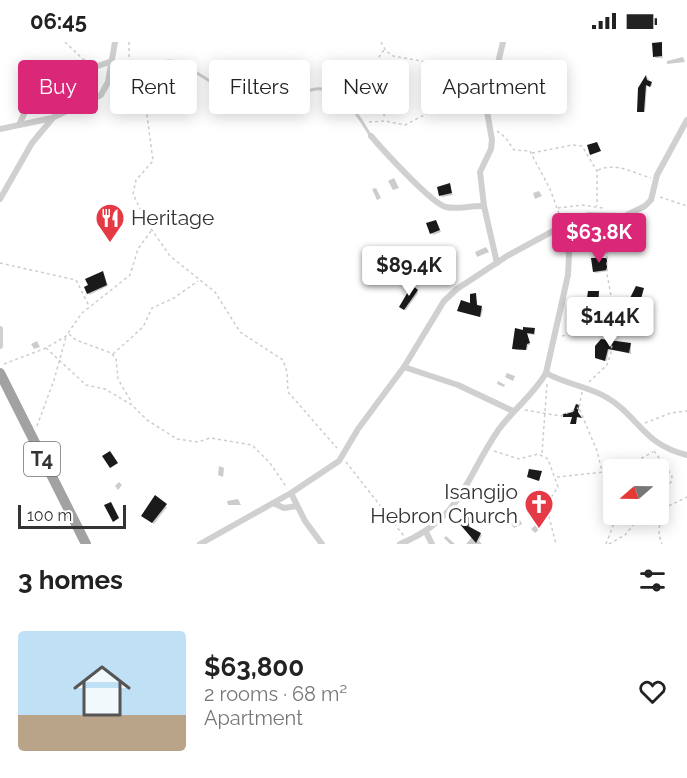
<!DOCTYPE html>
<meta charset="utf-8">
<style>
:root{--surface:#fff;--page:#f2f2f2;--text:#222;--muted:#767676;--line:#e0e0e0;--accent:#db2777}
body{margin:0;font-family:Raleway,sans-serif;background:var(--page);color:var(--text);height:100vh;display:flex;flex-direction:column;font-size:22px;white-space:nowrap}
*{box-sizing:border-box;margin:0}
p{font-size:20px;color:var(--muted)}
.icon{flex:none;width:33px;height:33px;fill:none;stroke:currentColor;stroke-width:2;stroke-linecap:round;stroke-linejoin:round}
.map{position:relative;height:502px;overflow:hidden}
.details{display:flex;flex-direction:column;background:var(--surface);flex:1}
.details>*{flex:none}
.top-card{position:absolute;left:18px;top:18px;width:651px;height:54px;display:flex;gap:12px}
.needle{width:39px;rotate:250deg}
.tools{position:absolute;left:603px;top:417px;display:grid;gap:12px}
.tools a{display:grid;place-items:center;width:66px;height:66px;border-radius:6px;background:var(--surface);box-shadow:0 3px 15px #0003;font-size:30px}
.scale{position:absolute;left:18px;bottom:15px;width:108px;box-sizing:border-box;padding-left:6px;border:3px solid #333;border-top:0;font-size:16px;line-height:21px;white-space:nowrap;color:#333;-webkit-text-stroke:4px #fff;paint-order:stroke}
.price{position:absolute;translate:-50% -51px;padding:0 14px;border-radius:6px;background:#fff;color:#222;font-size:20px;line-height:39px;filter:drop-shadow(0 2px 3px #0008)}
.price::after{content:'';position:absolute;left:50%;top:36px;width:18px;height:14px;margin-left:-9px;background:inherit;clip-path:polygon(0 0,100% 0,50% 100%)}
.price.selected{background:var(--accent);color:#fff}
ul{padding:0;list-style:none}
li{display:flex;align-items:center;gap:18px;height:150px;padding:0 18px}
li+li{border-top:2px solid var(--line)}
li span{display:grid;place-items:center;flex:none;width:168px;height:120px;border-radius:6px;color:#555}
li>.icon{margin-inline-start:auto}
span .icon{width:72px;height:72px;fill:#fffc;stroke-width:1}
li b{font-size:26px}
h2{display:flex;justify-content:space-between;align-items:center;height:72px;padding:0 18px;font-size:26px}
.chip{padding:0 21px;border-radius:6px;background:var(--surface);box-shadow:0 3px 15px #0003;font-size:21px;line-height:54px}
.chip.selected{background:var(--accent);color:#fff}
.status{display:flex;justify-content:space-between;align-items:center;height:42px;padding:0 30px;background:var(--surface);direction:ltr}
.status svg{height:16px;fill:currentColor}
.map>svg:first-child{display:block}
.shadow{fill:#0003}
.building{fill:#1a1a1a}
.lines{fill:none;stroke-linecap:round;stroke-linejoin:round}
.path{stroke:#cdcdcd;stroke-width:1.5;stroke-dasharray:3 3;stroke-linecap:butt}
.service{stroke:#d0d0d0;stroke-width:3}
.minor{stroke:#d0d0d0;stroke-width:6}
.trunk{stroke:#a2a2a2;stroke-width:10}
.labels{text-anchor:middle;stroke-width:6;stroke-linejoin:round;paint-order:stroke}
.shield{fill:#fff;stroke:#707070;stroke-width:1.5}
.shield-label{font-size:20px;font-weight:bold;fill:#333}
.poi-label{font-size:21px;fill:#333;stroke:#fff;text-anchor:start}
</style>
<div class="status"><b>06:45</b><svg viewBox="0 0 49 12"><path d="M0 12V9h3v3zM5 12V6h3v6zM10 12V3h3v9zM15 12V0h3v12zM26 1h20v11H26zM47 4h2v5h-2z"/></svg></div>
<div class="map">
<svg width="687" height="502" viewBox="0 0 687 502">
<rect width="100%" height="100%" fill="#fff"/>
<g class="shadow">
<polygon points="661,1 663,16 656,16 655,15"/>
<polygon points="683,15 685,20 667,22 667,19"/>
<polygon points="647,35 652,42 651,45 647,43 645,70 640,70 640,47"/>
<polygon points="48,58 51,64 42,68 38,62"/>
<polygon points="394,136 399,146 393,148 388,139"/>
<polygon points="449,143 453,153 442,155 441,154"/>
<polygon points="376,146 381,156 377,158 372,147"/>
<polygon points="539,149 542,154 535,157 533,151"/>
<polygon points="436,179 441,190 433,193 432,191"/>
<polygon points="486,205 489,210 477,215 475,210"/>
<polygon points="436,213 441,217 437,224 432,220"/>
<polygon points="606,218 608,229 596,231 594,230"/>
<polygon points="104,232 108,244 89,253 88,251"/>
<polygon points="412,245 418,251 406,268 402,266"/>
<polygon points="599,251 598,267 610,266 612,277 598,277 593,257 589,255"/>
<polygon points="475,253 478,265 483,267 481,275 459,269 472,263"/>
<polygon points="534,287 535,293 527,292 530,303 528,303 527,308 515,308 517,288"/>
<polygon points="37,299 40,305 34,307 31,302"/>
<polygon points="602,299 631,302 631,312 609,307 607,319 598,317"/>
<polygon points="507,331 515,334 513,339 505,335"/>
<polygon points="498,339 505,343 504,345 497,342"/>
<polygon points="219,424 224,426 223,435 218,433"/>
<polygon points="659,426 667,434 668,440 662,439"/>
<polygon points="119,440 122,443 118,448 115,444"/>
<polygon points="156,455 167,465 154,482 145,475"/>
<polygon points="238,457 241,463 228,463 227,459"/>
<polygon points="473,472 477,476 468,486 482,493 479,499 482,502 466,502 473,494 461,481 466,480"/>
<polygon points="520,478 522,482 514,486 511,482"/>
<polygon points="538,481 542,485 535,491 531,487"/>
<polygon points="446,494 455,502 450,502 444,496"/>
</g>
<g class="building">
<polygon points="662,0 662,14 653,15 652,1"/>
<polygon points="646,33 647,38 652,40 650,45 646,43 644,70 637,70 638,46"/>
<polygon points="597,100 601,109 590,113 587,103"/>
<polygon points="450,141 452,151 439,154 437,145"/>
<polygon points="436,178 440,188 430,192 426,181"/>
<polygon points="591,216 607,216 607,228 593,230"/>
<polygon points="103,229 107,243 87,252 84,245 88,243 85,237"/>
<polygon points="412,243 418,248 404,268 399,265"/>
<polygon points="636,244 644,246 641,257 639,256 635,263 628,260"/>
<polygon points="588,249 599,249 598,263 593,263 592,256 587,256"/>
<polygon points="476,251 477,263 482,264 480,275 457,269 461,258 470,261 470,252"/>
<polygon points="576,263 583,284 577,286 572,275"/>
<polygon points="610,264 612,276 597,278 594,266"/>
<polygon points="523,285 535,286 534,292 527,291 530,301 527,302 526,308 512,307 515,286 523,288"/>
<polygon points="601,297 631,301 629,311 608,307 605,319 595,316 595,304"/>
<polygon points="576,362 579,363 578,370 582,376 577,375 576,382 570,382 572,375 563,375 563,372 573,370"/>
<polygon points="110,409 118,421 110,426 102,414"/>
<polygon points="529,427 542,429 539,439 527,435"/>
<polygon points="155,453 167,462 152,481 141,474"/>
<polygon points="614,454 614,475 604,460 606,456"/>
<polygon points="111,460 119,476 113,480 104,463"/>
<polygon points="473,470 477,474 468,484 481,491 476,501 458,480 465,478"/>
</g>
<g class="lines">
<g class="path">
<polyline points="65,0 86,20"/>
<polyline points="129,0 129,17"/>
<polyline points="381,0 386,9 393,14 422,19 436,26 453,47 474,60 481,74"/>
<path d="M384,8C367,26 381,56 385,77"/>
<polyline points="132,27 146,65 153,119 136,138 133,152 147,181 170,214 215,250 240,290 283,318 287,330 288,350 337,406"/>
<polyline points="369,80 385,79 405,83 478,45"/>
<polyline points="497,89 505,95 514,108 530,109 550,147 561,177"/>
<polyline points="532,111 572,103 582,104 597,129 597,164"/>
<path d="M598,128C617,120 633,131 651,136"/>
<polyline points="660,155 687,164"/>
<polyline points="558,166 582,163 603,166"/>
<polyline points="0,221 76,238 89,264"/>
<polyline points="69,292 76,298 111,311 116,316 118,337 132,361"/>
<polyline points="562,294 613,283"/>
<polyline points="46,306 86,343 105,347 132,363 147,378 177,397 198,400 210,396 252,403 270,421 287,446"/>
<polyline points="113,312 143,285 152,266 174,256 198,239"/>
<polyline points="4,322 46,306 66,294 82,271 130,233 138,207 151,189"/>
<polyline points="589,340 607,323 611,311 615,275 607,232 607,196 618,181"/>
<polyline points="582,350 579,366 597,409 602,429"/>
<polyline points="525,368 561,374 578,366"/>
<polyline points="645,381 671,371 687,369"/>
<polyline points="37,384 54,338 66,295"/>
<polyline points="494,409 519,417 538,412 548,417 558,445 546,463 556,502"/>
<polyline points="654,409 672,434 671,440 661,450 659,493 662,502"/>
<polyline points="542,411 547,342"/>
<polyline points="346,420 404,494"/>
<polyline points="628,428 633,421 653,410"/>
<polyline points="557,435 614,429"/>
<polyline points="658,469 687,455"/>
<polyline points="606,502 614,481 622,472"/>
<polyline points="609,502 625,493 635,481 653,472"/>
</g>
<path class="service" d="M112,19L138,22L170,19L184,23L226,49C233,48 237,42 244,42C259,42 266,59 282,61C292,58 300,50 311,48C340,40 358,73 370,93"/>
<g class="minor">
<polyline points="19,83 29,61 36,54 92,26 112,19"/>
<polyline points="0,87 52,76 101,53 108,40 115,0"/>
<path d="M371,94C383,108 432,162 446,165C458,168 472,163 484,164L497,221"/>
<polyline points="0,157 32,101 52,77"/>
<polyline points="484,164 480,130 491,107 492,98 483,46 497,25 503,0"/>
<polyline points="0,287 0,304"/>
<polyline points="404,325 458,343 513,369"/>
<path d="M546,331C565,342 587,344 606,355C638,373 643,403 687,413"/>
<polyline points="291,451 305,479 322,502"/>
<polyline points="273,461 284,466 297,464"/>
<polyline points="426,490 432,502"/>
<polyline points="200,502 291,451 339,419 358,387 404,325 444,259 457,247 507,214 566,182 588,173 625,174 645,164 651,158 657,133 687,78"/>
<path d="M400,502C462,477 465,436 499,387C514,367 534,352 546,331L568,233L569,212L561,186"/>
</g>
<polyline class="trunk" points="0,331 86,502"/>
</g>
<defs>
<g id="restaurant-pin" transform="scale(1.5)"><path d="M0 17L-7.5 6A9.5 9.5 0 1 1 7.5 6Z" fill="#e63946" stroke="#fff"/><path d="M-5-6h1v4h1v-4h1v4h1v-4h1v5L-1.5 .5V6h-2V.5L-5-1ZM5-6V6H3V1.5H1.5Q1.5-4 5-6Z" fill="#fff"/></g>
<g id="church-pin" transform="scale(1.5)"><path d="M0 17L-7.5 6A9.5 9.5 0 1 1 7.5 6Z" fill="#e63946" stroke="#fff"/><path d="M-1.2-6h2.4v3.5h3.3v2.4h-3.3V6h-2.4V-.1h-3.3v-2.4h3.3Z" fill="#fff"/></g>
</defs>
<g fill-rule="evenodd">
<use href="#restaurant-pin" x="110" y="176"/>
<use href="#church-pin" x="539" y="462"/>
</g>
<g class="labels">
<rect class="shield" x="24" y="400" width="36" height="34" rx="4.5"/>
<g class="shield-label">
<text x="42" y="424">T4</text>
</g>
<g class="poi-label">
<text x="131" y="183">Heritage</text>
<text x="518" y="457" text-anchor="end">Isangijo<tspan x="518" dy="24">Hebron Church</tspan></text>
</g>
</g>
</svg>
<div class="tools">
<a><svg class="needle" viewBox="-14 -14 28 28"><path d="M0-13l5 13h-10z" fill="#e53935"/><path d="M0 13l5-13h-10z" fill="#767676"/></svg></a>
</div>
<div class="scale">100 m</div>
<b class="price selected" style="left:599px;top:222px">$63.8K</b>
<b class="price" style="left:409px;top:255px">$89.4K</b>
<b class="price" style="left:610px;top:306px">$144K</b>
<div class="top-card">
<a class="chip selected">Buy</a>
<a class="chip">Rent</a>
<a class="chip">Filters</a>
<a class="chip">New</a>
<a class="chip">Apartment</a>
</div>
</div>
<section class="details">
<h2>3 homes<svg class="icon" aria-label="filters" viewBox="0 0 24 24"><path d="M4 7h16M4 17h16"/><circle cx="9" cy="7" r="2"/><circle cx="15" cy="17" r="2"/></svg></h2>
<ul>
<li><span style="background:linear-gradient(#bfe0f5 70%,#b9a48a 0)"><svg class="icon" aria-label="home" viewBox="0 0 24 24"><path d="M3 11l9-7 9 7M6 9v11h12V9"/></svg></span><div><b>$63,800</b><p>2 rooms · 68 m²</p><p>Apartment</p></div><svg class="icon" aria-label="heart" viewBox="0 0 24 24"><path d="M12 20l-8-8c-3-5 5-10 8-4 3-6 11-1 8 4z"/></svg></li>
</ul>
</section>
